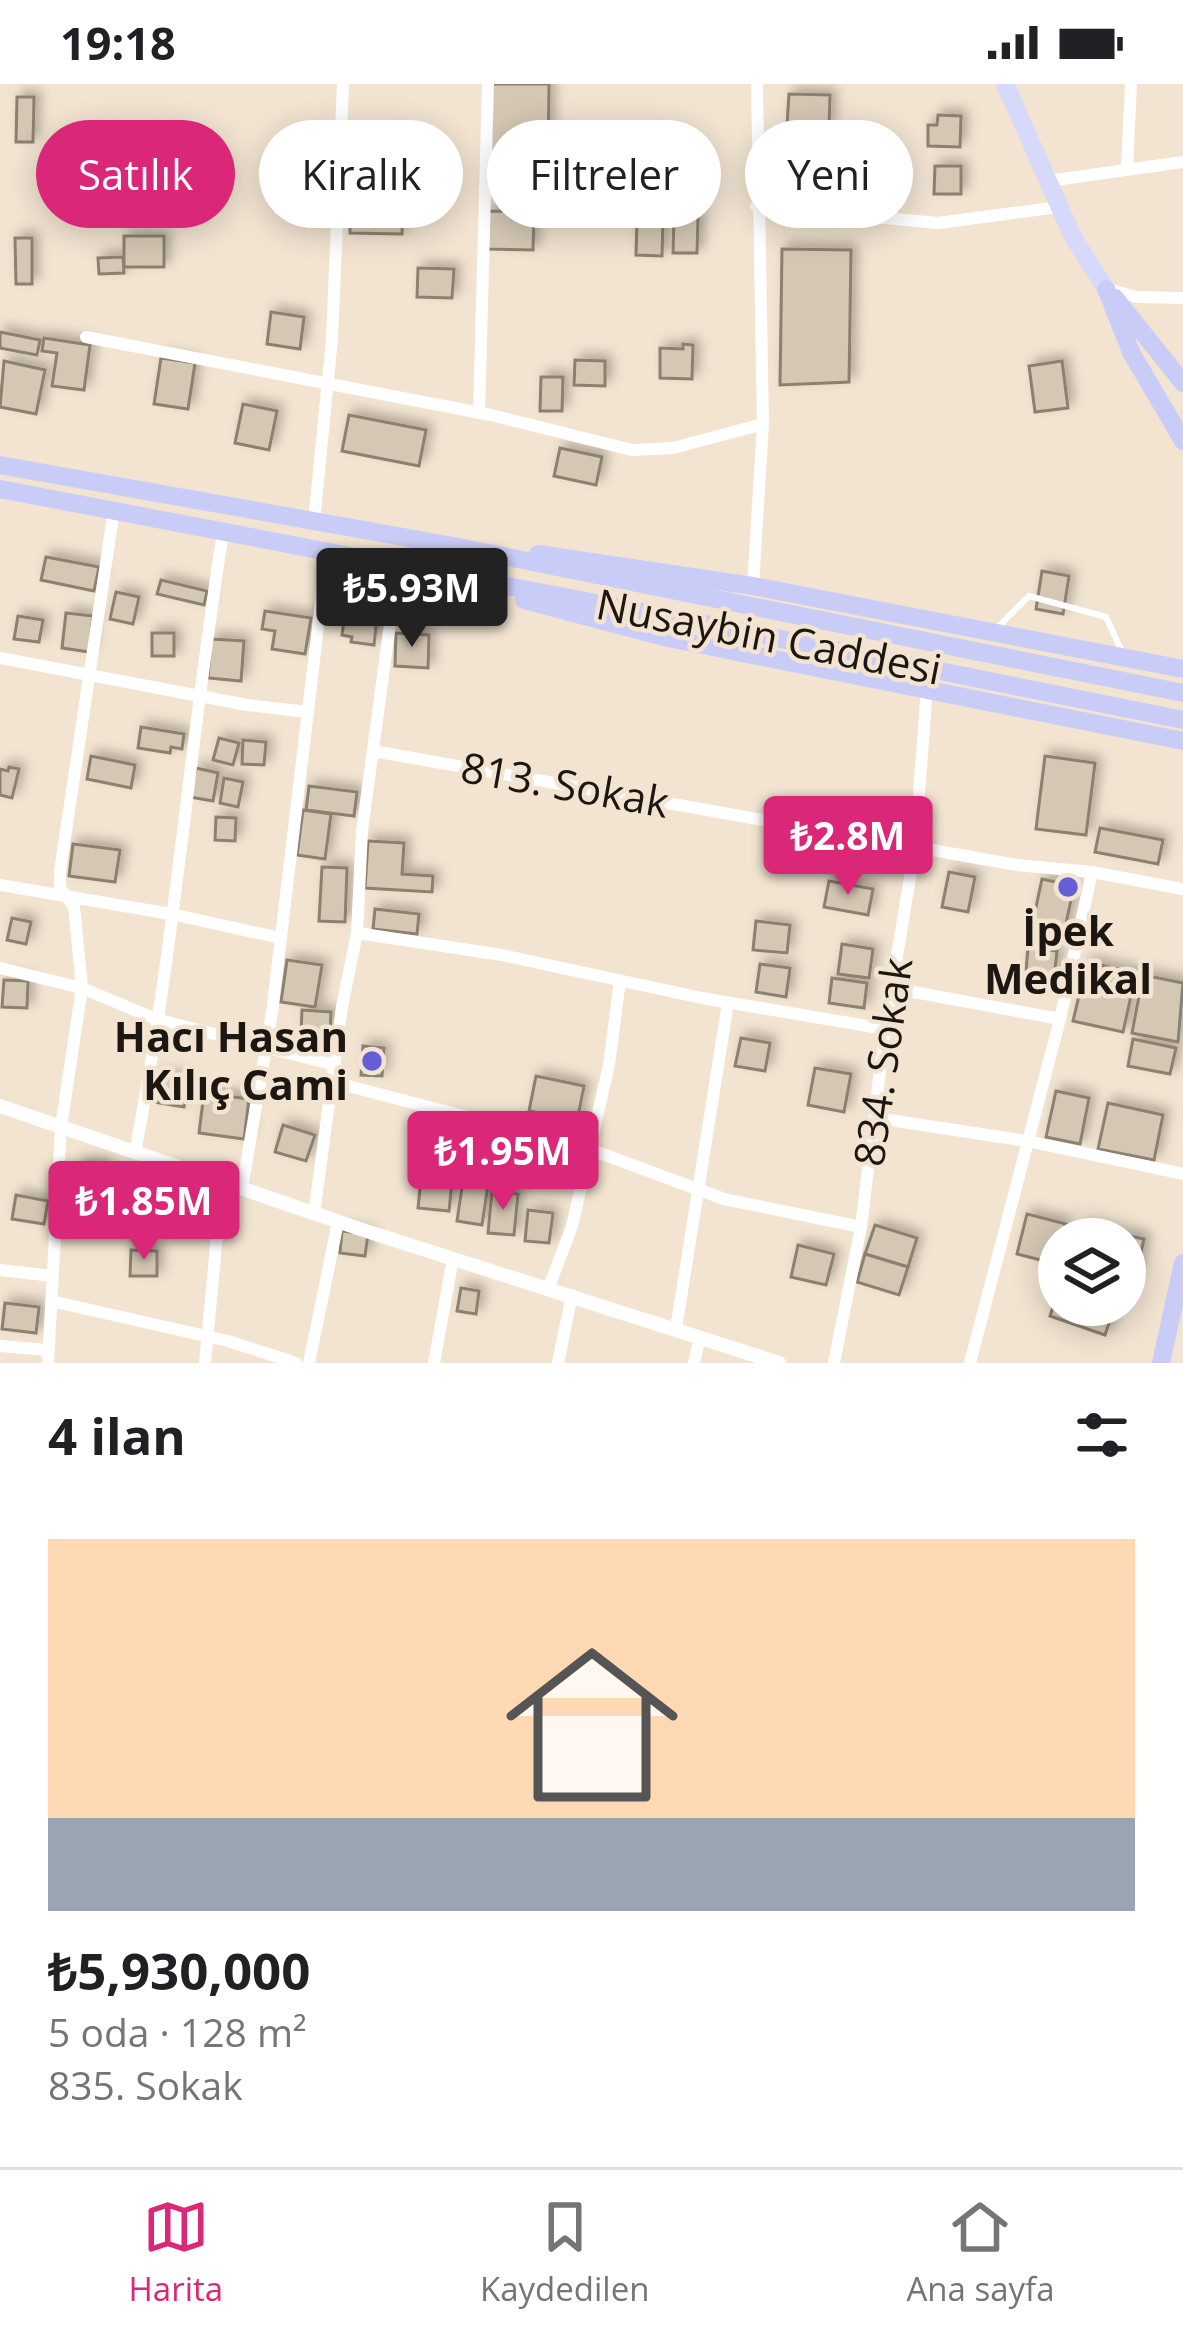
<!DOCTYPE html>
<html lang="tr">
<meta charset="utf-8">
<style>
:root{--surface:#fff;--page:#f2f2f2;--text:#202124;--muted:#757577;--line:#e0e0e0;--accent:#db2777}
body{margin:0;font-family:"Open Sans",sans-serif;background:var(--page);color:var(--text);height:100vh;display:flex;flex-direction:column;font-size:45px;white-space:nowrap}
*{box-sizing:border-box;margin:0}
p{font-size:39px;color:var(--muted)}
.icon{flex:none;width:66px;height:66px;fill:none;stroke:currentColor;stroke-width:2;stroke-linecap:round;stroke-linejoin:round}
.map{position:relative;height:1279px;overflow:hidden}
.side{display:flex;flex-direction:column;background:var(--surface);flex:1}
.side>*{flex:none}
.top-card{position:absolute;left:36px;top:36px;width:1113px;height:108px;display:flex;gap:24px}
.fabs{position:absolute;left:1038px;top:1134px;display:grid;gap:24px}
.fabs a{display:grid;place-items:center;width:108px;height:108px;border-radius:50%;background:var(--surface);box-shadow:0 6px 30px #0003;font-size:60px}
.price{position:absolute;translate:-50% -102px;padding:0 27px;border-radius:12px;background:var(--accent);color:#fff;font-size:39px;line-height:78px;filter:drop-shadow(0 3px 6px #0008)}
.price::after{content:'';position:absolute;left:50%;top:72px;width:36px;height:27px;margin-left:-18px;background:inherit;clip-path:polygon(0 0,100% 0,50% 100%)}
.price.on{background:#222;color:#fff}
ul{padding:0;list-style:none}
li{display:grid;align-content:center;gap:24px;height:636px;padding:0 48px}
li span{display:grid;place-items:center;height:372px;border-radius:0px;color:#555}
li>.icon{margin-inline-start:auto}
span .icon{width:216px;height:216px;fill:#fffc;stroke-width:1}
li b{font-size:51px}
h2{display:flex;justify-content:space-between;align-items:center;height:144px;padding:0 48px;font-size:51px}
.tag{padding:0 42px;border-radius:54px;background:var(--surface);box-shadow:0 6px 30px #0003;font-size:42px;line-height:108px}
.tag.on{background:var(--accent);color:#fff}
.status{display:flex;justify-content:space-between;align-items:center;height:84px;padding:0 60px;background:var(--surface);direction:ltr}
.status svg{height:33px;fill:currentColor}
.tabs{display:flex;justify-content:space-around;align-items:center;height:168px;border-top:3px solid var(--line);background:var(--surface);font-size:33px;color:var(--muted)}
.tabs a{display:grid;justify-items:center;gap:6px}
.tabs .on{color:var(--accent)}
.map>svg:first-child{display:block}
.building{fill:#d4c7b4;stroke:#8c806f;stroke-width:3;filter:url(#shadow)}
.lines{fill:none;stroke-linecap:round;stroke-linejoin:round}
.service{stroke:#fff;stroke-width:6}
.minor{stroke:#fff;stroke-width:12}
.tertiary{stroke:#fff;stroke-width:14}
.primary{stroke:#d7d9fa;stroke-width:18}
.trunk{stroke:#caccf8;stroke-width:18}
.poi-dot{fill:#655ed7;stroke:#f2e4d1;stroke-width:4.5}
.labels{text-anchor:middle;stroke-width:9;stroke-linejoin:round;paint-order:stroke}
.street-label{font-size:42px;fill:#1c1711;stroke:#f2e4d1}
.poi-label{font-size:42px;font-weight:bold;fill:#1c1711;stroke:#f2e4d1}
</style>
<div class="status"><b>19:18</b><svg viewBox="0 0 49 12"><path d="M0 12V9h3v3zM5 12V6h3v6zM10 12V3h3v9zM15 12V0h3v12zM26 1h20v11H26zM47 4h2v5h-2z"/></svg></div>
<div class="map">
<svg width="1183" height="1279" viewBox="0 0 1183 1279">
<defs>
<filter id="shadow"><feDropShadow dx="5.5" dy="-5.5" stdDeviation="6" flood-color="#0004"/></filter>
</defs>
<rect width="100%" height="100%" fill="#f2e4d1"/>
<g class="building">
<polygon points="492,0 549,0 548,80 490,79"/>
<polygon points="789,10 830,11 829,43 787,41"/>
<polygon points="17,13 34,13 33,58 16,58"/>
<polygon points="938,31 961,32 960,63 928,62 928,41 937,41"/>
<polygon points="821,53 856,54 854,101 820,100"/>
<polygon points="935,82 961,82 961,110 934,110"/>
<polygon points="350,112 408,113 408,123 403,122 402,150 350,149"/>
<polygon points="487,127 534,128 533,166 486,165"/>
<polygon points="674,133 698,134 697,169 673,169"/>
<polygon points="637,136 663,137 662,172 636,171"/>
<rect x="124" y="152" width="40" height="31"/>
<polygon points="15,154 32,154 32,200 16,200"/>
<polygon points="782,165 851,166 849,298 780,301"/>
<polygon points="123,173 124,189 99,190 98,174"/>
<polygon points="418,184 454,185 452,214 417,213"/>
<polygon points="271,228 304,233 300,265 267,260"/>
<polygon points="0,248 40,256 37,271 0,264"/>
<polygon points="44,254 90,261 84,306 52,302 57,269 42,267"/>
<polygon points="683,260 693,261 692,295 660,294 660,264 683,265"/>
<polygon points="161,274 195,279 188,325 154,320"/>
<polygon points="575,276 605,277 605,302 574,301"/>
<polygon points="4,277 45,286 36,330 0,323"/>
<polygon points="1062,277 1068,324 1035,328 1029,282"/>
<polygon points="541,293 563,293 562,327 540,327"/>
<polygon points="243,320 277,327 269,366 235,359"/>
<polygon points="349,331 426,346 419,382 342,367"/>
<polygon points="560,364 602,373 596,401 554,392"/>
<polygon points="46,473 99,483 94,507 41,496"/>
<polygon points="1042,487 1069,492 1063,530 1036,525"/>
<polygon points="161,496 207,507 204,521 157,510"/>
<polygon points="116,508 139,513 133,540 110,535"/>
<polygon points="265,527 311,534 305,570 272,565 275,547 262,545"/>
<polygon points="66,529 93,532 89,568 62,564"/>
<polygon points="345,529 377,533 374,561 351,558 352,553 342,551"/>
<polygon points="18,532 43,536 39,558 14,555"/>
<rect x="152" y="549" width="22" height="23"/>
<polygon points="396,549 429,551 428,584 395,582"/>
<polygon points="211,555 244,557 241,597 208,594"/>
<polygon points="141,643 184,650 182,665 171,663 170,669 138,664"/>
<polygon points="219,654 239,659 233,681 213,676"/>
<polygon points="243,656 266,658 264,681 242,680"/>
<polygon points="91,672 135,681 131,704 87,695"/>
<polygon points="1045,672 1095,679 1086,751 1036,745"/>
<polygon points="9,683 19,685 12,714 0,711 0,685 8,687"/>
<polygon points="196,684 218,689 213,717 190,713"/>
<polygon points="224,694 243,698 238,723 220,719"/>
<polygon points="309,702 357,708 354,732 306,726"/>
<polygon points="303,726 331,730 325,775 297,771"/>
<polygon points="216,733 236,734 235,757 215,756"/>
<polygon points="1100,744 1163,756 1158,780 1095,768"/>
<polygon points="368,757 404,759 402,790 433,792 432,808 365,804"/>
<polygon points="73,760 120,766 115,798 69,792"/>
<polygon points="322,783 347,784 345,838 319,837"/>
<polygon points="949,788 975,793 968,828 942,823"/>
<polygon points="1042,795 1074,802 1062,858 1030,851"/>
<polygon points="829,797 873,805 868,831 824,823"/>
<polygon points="375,825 419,830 417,850 373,845"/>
<polygon points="12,834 31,838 26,860 7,856"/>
<polygon points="756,837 790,841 787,869 753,866"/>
<polygon points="842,860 873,865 869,894 838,890"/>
<polygon points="1028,864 1057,867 1053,902 1025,899"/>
<polygon points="287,876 322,881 315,923 281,918"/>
<polygon points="1087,878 1136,889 1123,948 1073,937"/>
<polygon points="760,880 790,884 786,913 756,908"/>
<polygon points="1143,891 1183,899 1178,958 1132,949"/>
<polygon points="832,894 867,899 864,924 829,919"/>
<polygon points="4,896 28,897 27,924 2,923"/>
<polygon points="302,926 331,928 330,951 301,949"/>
<polygon points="741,954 770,959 765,987 735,982"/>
<polygon points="1133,955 1176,964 1170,990 1128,982"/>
<polygon points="363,962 384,964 382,992 361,991"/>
<polygon points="815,984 851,990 844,1028 808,1021"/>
<polygon points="158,992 188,997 184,1023 154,1018"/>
<polygon points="536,992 584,1002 577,1037 529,1027"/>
<polygon points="1056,1007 1089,1014 1080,1060 1046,1053"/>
<polygon points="204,1009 249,1015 244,1055 199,1049"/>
<polygon points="1108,1019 1163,1031 1154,1076 1098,1065"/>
<polygon points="283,1041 315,1051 306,1077 275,1068"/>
<polygon points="423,1076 454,1078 449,1127 418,1124"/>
<polygon points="78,1079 105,1080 104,1112 77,1111"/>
<polygon points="171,1090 192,1099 183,1122 162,1113"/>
<polygon points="464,1090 489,1094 482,1141 457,1137"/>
<polygon points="492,1107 518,1110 514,1151 488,1149"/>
<polygon points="16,1111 48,1117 44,1140 12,1135"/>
<polygon points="186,1123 207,1126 207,1149 182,1145"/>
<polygon points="528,1126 553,1129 549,1159 525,1157"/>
<polygon points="1027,1130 1066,1140 1059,1155 1056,1180 1017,1170"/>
<polygon points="875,1141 917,1154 908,1183 865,1170"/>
<polygon points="1082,1142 1144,1155 1135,1195 1125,1192 1125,1155 1079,1155"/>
<polygon points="342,1147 368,1150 365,1172 340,1169"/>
<polygon points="798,1161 834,1170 826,1201 791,1193"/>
<polygon points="131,1166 157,1167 157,1192 130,1192"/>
<polygon points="865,1170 908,1183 899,1211 857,1198"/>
<polygon points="461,1204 479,1207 476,1230 457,1227"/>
<polygon points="1059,1205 1059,1221 1115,1221 1105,1251 1050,1232"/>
<polygon points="5,1219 39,1223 36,1249 2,1245"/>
</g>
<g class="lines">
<polyline class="service" points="996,545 1029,512 1106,533 1123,570"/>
<g class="minor">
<polyline points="1127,84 1131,0"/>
<polyline points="1048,97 1183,78"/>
<polyline points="756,122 938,139 1059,123"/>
<polyline points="1107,205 1137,213 1183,214"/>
<polyline points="86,253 491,331 632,366 673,364 763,340"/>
<polyline points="479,329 488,0"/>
<polyline points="314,438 332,255 343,0"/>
<polyline points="753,502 763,340 757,0"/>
<polyline points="0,574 247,621 307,628"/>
<polyline points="373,667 1017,781 1092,788 1183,805"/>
<polyline points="0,801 171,830 281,854"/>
<polyline points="357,849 502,871 702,914 885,945"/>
<polyline points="0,884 82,904 156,935 335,981"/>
<polyline points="892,904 1060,935"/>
<polyline points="333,998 589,1065 724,1115 861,1143"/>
<polyline points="876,1034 1027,1057 1183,1090"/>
<path d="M135,1068C175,864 190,654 223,449"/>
<polyline points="242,1105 272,928 327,468"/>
<polyline points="314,1130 342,923 357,849 362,747 398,481"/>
<polyline points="0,1186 52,1192"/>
<polyline points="549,1203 572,1142 609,981 620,896"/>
<polyline points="51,1217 228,1257 296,1279"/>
<polyline points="676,1245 728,919"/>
<polyline points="0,1262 48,1266"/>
<polyline points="48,1279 61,1043 82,904 74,823 60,804 60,787 114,426"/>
<polyline points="205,1279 222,1098"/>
<polyline points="309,1279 338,1138"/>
<polyline points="434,1279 453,1174"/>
<polyline points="558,1279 572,1211"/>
<polyline points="694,1279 700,1253"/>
<polyline points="834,1279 861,1143 885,945 915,763 927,604"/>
<polyline points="970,1279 1060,935 1092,788"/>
</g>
<polyline class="tertiary" points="0,1022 363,1146 779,1279"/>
<polyline class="primary" points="1005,0 1073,153 1106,205"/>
<g class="trunk">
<polyline points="1106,205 1131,268 1183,357"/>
<polyline points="1115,214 1183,299"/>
<polyline points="0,381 448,461 1183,609"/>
<polyline points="0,405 722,543 1183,636"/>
<polyline points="538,470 753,502 1183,585"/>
<polyline points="524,516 668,554 1183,657"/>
<polyline points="1161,1279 1183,1179"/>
</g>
</g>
<g class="poi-dot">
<circle cx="1068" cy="803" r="12"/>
<circle cx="372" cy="977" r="12"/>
</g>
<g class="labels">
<g class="street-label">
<text transform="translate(769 553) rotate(11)" y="15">Nusaybin Caddesi</text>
<text transform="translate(565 701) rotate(10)" y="15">813. Sokak</text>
<text transform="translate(883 978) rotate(-82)" y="15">834. Sokak</text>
</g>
<g class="poi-label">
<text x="1068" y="862">İpek<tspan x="1068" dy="48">Medikal</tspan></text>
<text x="348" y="968" text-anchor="end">Hacı Hasan<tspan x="348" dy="48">Kılıç Cami</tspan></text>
</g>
</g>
</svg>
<div class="fabs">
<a><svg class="icon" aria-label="layers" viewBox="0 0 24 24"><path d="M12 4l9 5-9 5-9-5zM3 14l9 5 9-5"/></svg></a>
</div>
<b class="price on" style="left:412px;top:566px">₺5.93M</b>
<b class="price" style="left:848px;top:814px">₺2.8M</b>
<b class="price" style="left:503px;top:1129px">₺1.95M</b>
<b class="price" style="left:144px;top:1179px">₺1.85M</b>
<div class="top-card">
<a class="tag on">Satılık</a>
<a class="tag">Kiralık</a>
<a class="tag">Filtreler</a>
<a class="tag">Yeni</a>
</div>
</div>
<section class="side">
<h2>4 ilan<svg class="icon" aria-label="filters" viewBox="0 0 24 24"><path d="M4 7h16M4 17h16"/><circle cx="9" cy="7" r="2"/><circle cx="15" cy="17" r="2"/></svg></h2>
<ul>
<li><span style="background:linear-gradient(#ffd9b3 75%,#9aa5b1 0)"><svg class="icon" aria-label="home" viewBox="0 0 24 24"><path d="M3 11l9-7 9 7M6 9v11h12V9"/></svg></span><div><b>₺5,930,000</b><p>5 oda · 128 m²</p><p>835. Sokak</p></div></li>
</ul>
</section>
<nav class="tabs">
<a class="on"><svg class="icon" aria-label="map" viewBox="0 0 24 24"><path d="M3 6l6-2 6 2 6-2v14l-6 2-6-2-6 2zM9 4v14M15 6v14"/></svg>Harita</a>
<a><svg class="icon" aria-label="saved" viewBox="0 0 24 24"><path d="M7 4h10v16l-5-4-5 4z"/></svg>Kaydedilen</a>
<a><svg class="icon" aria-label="home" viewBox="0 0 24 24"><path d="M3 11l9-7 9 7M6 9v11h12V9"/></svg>Ana sayfa</a>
</nav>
